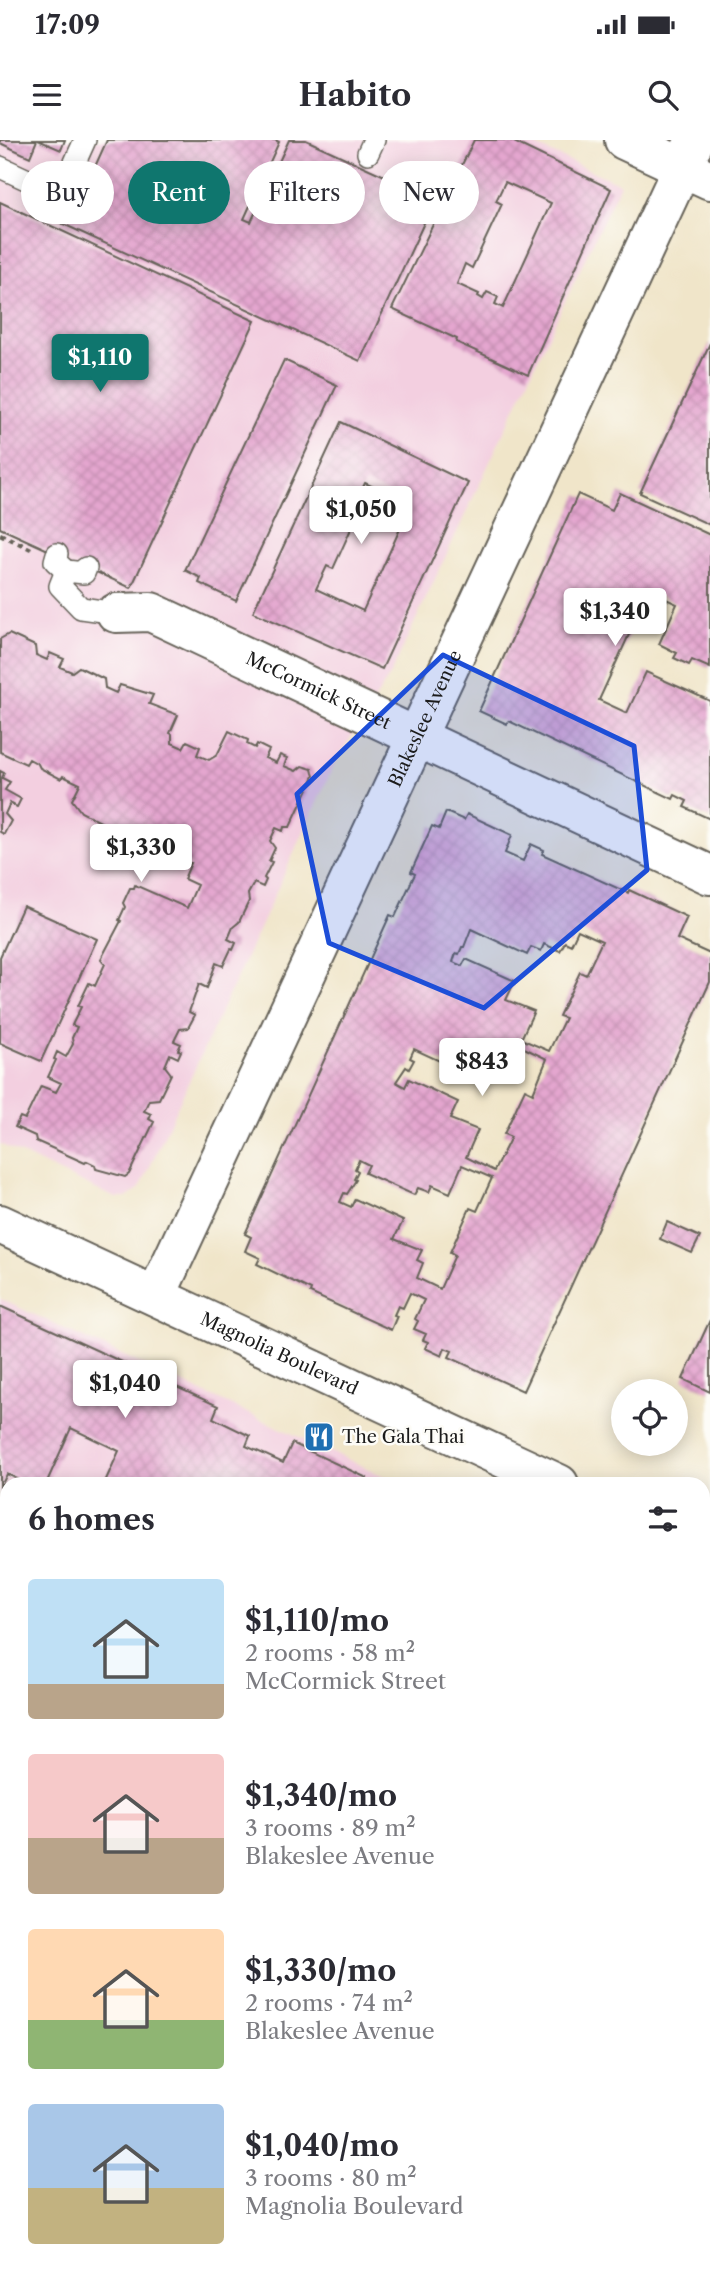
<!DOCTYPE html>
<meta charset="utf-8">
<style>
:root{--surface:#fff;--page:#f7f7f7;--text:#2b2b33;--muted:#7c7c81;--accent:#0f766e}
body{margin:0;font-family:"Libre Caslon Text",serif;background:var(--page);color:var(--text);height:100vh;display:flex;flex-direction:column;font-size:26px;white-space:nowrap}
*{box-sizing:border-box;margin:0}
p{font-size:23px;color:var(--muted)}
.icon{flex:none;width:38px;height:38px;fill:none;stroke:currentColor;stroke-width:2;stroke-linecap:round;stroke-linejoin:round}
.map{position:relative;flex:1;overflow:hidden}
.sheet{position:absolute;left:0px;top:1337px;width:710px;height:800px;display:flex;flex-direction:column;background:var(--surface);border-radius:21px 21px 0 0;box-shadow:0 4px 18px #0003}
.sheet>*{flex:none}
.hud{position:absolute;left:21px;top:21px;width:668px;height:63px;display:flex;gap:14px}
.tools{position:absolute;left:611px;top:1239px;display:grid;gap:14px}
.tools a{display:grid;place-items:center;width:77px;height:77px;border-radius:50%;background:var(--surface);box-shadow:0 4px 18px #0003;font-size:35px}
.price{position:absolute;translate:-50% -60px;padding:0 16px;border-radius:7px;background:#fff;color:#222;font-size:23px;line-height:46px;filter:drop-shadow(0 2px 4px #0008)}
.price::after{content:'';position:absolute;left:50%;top:42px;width:21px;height:16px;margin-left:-10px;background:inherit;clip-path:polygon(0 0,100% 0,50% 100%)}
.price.on{background:var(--accent);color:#fff}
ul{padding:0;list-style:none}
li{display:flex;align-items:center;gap:21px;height:175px;padding:0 28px}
li span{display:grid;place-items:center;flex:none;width:196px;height:140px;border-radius:7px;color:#555}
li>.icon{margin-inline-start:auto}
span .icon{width:84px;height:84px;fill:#fffc;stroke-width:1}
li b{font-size:30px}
h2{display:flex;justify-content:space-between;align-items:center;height:84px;padding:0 28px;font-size:30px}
.pill{padding:0 24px;border-radius:32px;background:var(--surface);box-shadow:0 4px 18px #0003;font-size:24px;line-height:63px}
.pill.on{background:var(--accent);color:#fff}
.status{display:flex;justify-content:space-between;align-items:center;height:49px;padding:0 35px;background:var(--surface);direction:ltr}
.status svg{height:19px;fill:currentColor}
header{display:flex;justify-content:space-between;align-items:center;height:91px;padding:0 28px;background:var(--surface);font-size:32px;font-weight:700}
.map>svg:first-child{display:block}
.built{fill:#f3cfe0}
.building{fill:url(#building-cross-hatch);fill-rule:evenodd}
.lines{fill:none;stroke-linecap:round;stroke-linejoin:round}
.lane-casing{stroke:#666259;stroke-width:24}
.street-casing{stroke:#666259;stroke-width:42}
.secondary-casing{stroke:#666259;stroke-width:42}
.path{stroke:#666259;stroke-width:4.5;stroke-dasharray:5 5;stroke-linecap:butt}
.lane{stroke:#fff;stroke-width:21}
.street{stroke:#fff;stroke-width:38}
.secondary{stroke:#fff;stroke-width:38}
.marked{fill:#1d4ed8;fill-opacity:0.2;stroke:#1d4ed8;stroke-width:5;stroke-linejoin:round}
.labels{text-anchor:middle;stroke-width:5;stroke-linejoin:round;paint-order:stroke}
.street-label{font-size:18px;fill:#1c1c1c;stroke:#fdfcf7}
.poi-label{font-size:18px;fill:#1c1c1c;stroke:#fdfcf7;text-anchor:start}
</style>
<div class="status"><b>17:09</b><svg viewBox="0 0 49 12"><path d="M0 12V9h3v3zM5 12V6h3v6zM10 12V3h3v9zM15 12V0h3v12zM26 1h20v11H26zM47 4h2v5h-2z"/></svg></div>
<header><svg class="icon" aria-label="menu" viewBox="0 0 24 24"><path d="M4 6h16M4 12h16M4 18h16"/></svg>Habito<svg class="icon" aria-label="search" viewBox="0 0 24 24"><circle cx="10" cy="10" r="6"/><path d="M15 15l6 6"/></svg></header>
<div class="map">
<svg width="710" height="2136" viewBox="0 0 710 2136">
<defs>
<pattern id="building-cross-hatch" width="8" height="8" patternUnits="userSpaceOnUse" patternTransform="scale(1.75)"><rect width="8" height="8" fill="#e4a6cf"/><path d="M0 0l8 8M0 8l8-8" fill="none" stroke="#c38eb1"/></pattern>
</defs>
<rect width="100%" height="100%" fill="#fdfcf7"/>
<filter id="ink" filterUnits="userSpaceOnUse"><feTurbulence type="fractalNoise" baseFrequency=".0143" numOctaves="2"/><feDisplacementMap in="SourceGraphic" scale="14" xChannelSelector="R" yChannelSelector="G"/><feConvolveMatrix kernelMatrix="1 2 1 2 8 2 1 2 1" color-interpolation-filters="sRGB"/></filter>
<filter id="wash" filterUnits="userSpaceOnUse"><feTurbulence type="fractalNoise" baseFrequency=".00686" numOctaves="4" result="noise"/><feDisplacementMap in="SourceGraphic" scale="28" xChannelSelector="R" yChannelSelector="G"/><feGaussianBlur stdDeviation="1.57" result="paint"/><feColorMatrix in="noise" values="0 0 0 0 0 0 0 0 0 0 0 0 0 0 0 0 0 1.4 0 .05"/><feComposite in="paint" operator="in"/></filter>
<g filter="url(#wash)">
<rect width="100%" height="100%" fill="#f0e5c9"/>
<g class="built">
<polygon points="0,0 523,0 620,44 390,535 335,623 142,1044 139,1049 126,1058 116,1058 102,1052 0,1004"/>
<polygon points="0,1159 401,1344 7,1344 7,1383 0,1380"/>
<polygon points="704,1484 710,1487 710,1710 704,1707"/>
</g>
<g id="blocks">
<g class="building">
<polygon points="0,0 37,0 30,17 0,3"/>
<polygon points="38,0 65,0 61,10"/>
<polygon points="107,0 275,0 279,2 244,79 251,82 289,0 306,0 435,59 360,221 61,83 88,26 94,29"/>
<path d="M474,0H510L611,49L528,235L456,202L457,199L392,169ZM505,42L551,63L503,168L495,164L498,157L487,152L483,159L478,156L479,154L457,144L465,124L472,128L502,64L496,61Z"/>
<polygon points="0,62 255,181 131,448 0,388"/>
<polygon points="710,203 710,385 640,353"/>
<polygon points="284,220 337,245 236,461 199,443 201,438 185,430"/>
<path d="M341,282L468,343L382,529L253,472ZM365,343L391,355L389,361L409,369L363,471L316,449L327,426L333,429L360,369L354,366Z"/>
<polygon points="620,353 710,395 710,528 692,520 689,525 674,518 677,513 659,504 677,464 649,451 599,560 627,573 646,532 710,561 710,679 684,667 687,661 675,655 673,659 509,581 507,584 479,571 578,354 612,370"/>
<polygon points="9,494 35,506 36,515 47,520 50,513 64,519 60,527 72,532 79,527 104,539 105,548 116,553 120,545 153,555 149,564 178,575 170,593 172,594 172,603 183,608 187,601 200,607 197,615 209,620 217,615 229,591 248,600 247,604 255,608 257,604 269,610 265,618 276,623 280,615 287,618 284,626 296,631 302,626 312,629 313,633 314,636 290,687 284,687 283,691 276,688 270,701 275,708 269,721 272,722 264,738 266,740 263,747 254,743 248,754 249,761 239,782 233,787 228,799 236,803 233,810 231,809 223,826 216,823 207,848 199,844 189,872 195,875 188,888 180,889 174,901 181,904 178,910 181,911 178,918 170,914 165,926 171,934 159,959 149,960 144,971 151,974 149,979 154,982 129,1034 125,1037 96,1029 95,1025 87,1021 85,1023 36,1001 35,996 15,987 20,977 25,979 41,946 56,952 61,943 48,937 56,920 54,919 57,912 66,917 73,904 72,898 77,887 72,885 81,867 78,866 89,843 95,846 105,824 101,819 121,781 119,780 125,767 123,763 130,748 134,748 135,745 187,768 197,745 184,739 191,723 184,723 170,718 81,672 72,660 80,644 63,636 61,639 40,628 38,624 29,619 26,624 0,612 0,499"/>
<polygon points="0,631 4,633 2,638 10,642 5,650 21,659 17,667 10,663 5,674 11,681 4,694 0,692"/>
<path d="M446,672L464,680L467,674L512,695L505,713L523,721L531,704L544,710L542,714L628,753L629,750L687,777L677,799L710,814V842L523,1251L449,1217L452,1211L445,1208L442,1216L425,1208L428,1202L423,1200L426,1194L414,1189L418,1181L415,1179L424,1160L410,1153L403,1168L398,1166L394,1175L397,1176L391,1190L310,1153L311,1150L257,1124L260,1118L245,1111L251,1097L245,1094L390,775L395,777L415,734L411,732L432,686L439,689ZM471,789L527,815L531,807L541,811L544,804L560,811L565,802L571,805L578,790L602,801L586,835L580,832L559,876L565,878L549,911L521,899L534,871L506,860L515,841L466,819L462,826L453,822L456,813L459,814L462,807H464ZM518,905L547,919L533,953L525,949L504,994L511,997L494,1031L466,1017L478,990L450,979L458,962L409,939L405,947L396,942L406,927L409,929L414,920L410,918L414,909L470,935L474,927L485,932L488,924L505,933ZM359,1020L369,1025L365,1033L414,1055L418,1048L429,1052L432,1045L450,1053L462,1025L492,1038L477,1071L470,1068L450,1112L455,1115L440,1149L417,1138L423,1123L417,1120L422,1110L394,1099L403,1081L355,1059L351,1067L340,1062L344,1053L347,1054L356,1040L354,1039L358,1031L355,1029Z"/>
<polygon points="23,766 97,799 41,921 0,903 0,817"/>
<polygon points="667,1082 700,1097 692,1113 660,1099"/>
<polygon points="0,1166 218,1266 213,1278 250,1296 246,1306 283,1323 292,1303 367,1338 364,1344 104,1344 119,1311 71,1288 46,1344 28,1344 7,1334 0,1348"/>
<polygon points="710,1180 710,1252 683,1239"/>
<polygon points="0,1416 6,1419 0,1433"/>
<polygon points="7,1431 7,1456 0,1453 0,1446"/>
<polygon points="704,1492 710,1495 710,1605 704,1602"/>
<polygon points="0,1499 7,1502 7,1578 0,1575"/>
<polygon points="704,1744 710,1747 710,1834 708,1833 706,1838 708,1839 704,1850"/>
<polygon points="7,1800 7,1987 0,2003 0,1816"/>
<polygon points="710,1877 710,1985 704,1982 704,1891"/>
<polygon points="0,2062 4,2064 1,2070 7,2073 7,2130 34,2130 31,2136 0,2136"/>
<polygon points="58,2130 136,2130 144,2133 142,2136 55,2136"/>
<polygon points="223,2130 398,2130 395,2136 237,2136"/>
<polygon points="407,2130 668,2130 665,2136 404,2136"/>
</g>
</g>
</g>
<g filter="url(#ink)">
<use href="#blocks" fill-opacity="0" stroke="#666259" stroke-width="2"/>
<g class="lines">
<g class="lane-casing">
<g id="lane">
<polyline points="368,13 374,0"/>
<polyline points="0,27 30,41 56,45 72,29 85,0"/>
<polyline points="57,414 55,421 66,431 84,433 86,428"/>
<polyline points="66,431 60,446 81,468 116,473"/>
<polyline points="0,1395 7,1398"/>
<polyline points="704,1723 710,1726"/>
<polyline points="704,2112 710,2098"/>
<polyline points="693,2136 696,2130"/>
</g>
</g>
<g class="street-casing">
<g id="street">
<polyline points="624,0 710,40"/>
<path id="s1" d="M116,473L151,472L710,735"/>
<path id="s2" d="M156,1156L695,0"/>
<polyline points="0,1730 7,1733"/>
<polyline points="704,2058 710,2061"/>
</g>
</g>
<g class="secondary-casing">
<g id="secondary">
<path id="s3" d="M0,1084L559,1344"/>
<polyline points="704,1411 710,1414"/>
</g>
</g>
<polyline class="path" points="0,394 31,409"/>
<use href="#lane" class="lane"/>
<use href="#street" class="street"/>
<use href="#secondary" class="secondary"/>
</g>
</g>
<path class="marked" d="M443,515L634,606L647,730L484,868L329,803L297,654Z"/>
<defs>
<g id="restaurant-square" transform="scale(1.575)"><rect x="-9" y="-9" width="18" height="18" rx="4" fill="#1f6fb2" stroke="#fdfcf7"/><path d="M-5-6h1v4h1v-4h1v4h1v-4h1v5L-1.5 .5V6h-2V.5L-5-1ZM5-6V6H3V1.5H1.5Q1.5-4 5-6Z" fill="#fff"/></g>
</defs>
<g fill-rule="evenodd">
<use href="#restaurant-square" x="319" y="1297"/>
</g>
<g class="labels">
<g class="street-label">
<text dy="6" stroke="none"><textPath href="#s1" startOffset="220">McCormick Street</textPath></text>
<text dy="6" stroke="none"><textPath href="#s2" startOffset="637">Blakeslee Avenue</textPath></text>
<text dy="6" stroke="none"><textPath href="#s3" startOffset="308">Magnolia Boulevard</textPath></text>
</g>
<g class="poi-label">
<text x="342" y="1303">The Gala Thai</text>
</g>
</g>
</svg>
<div class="tools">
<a><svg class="icon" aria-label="locate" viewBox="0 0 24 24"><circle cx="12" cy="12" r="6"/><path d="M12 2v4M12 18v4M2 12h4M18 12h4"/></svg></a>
</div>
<b class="price on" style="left:100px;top:254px">$1,110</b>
<b class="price" style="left:361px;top:406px">$1,050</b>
<b class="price" style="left:615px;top:508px">$1,340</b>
<b class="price" style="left:141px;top:744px">$1,330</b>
<b class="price" style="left:482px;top:958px">$843</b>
<b class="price" style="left:125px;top:1280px">$1,040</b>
<div class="hud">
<a class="pill">Buy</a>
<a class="pill on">Rent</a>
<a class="pill">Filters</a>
<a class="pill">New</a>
</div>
<section class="sheet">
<h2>6 homes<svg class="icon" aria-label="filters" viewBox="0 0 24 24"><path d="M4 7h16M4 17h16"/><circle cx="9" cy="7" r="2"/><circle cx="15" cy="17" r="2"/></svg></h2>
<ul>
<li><span style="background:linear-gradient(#bfe0f5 75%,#b9a48a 0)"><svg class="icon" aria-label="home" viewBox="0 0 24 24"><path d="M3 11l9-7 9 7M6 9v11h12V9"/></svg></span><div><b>$1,110/mo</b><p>2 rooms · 58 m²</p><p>McCormick Street</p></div></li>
<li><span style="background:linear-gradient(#f6c9c9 60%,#b9a48a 0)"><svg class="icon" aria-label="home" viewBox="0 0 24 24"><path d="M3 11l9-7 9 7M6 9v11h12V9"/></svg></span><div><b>$1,340/mo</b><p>3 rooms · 89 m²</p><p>Blakeslee Avenue</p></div></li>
<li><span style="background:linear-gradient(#ffd9b3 65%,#8fb573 0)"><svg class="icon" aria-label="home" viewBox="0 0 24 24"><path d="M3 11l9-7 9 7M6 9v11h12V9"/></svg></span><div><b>$1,330/mo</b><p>2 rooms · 74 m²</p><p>Blakeslee Avenue</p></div></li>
<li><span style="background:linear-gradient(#a9c7e8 60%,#c2b280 0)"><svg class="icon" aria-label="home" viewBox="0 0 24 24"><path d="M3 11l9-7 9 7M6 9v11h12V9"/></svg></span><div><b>$1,040/mo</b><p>3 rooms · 80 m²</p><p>Magnolia Boulevard</p></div></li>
</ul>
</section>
</div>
